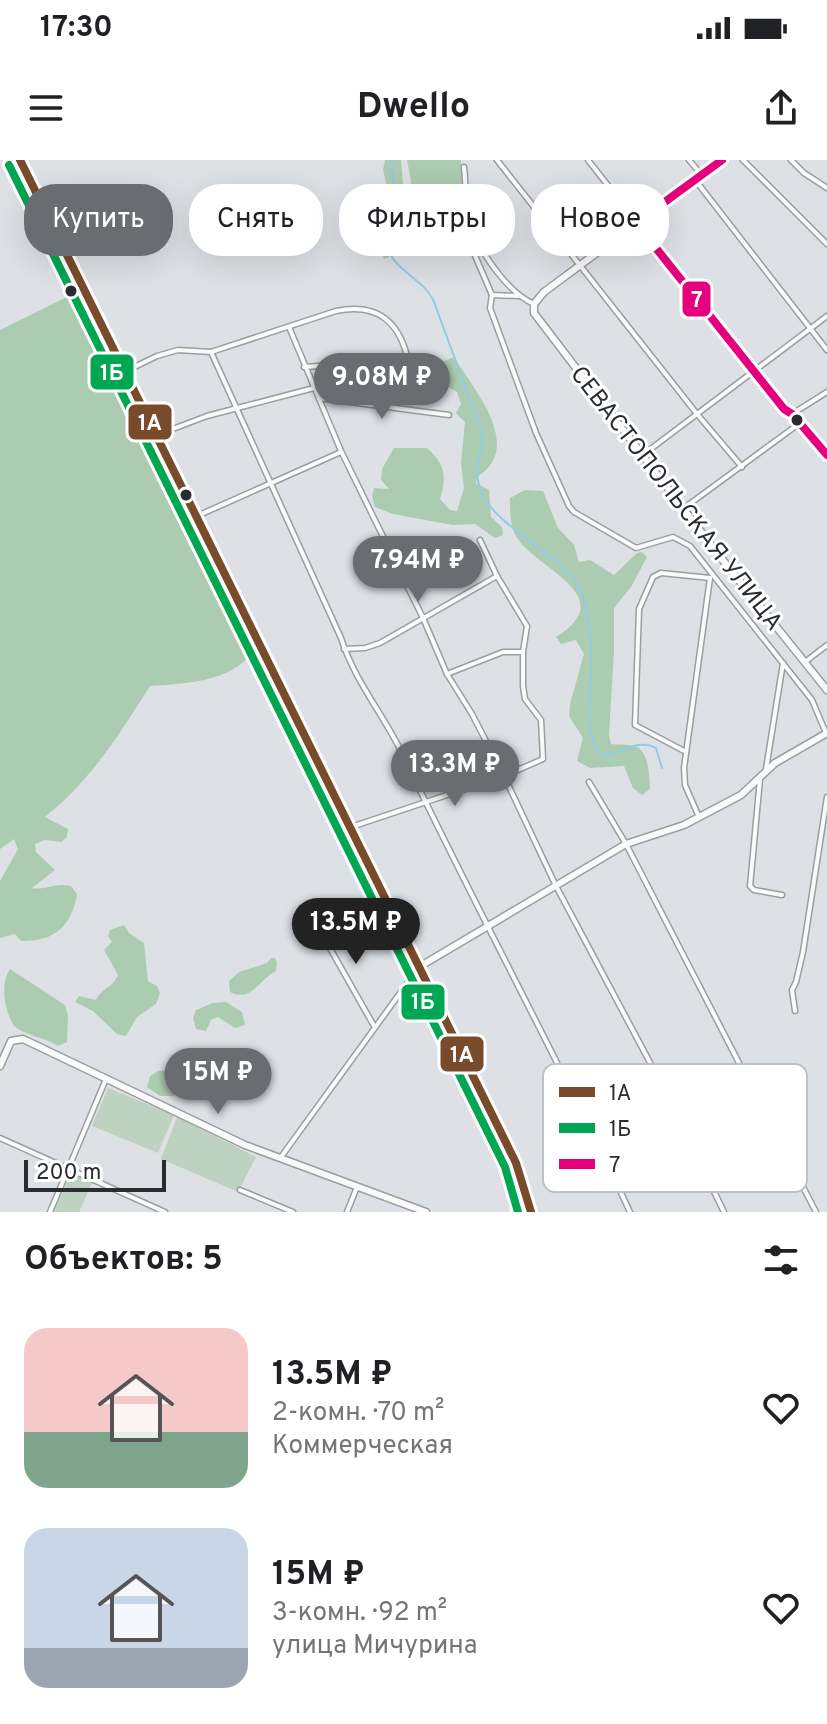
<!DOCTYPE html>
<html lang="ru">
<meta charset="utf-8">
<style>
:root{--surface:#fff;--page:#f6f6f6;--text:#202124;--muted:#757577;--accent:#696c70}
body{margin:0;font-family:Overpass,sans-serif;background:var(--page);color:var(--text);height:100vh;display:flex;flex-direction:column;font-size:30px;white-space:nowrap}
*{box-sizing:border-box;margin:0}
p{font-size:26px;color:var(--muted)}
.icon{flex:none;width:44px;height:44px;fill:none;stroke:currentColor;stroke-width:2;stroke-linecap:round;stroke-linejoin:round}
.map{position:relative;height:1052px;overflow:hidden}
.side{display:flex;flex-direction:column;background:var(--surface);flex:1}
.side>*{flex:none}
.guide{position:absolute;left:24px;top:24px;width:780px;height:72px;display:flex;gap:16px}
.scale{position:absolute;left:24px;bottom:20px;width:142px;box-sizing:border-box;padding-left:8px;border:4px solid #2a2d30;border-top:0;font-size:22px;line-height:28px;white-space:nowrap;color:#2a2d30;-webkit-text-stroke:6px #fff;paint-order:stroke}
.price{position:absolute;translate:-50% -68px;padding:0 18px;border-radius:28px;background:var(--accent);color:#fff;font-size:26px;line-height:52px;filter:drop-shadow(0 2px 4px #0008)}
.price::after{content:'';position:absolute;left:50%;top:48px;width:24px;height:18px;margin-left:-12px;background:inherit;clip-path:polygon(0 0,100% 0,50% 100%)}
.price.active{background:#222;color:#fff}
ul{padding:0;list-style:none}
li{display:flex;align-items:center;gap:24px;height:200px;padding:0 24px}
li span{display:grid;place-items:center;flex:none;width:224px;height:160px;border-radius:24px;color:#555}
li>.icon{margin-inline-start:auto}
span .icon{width:96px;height:96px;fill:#fffc;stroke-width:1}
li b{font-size:34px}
h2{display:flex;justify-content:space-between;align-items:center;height:96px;padding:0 24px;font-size:34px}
.pill{padding:0 28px;border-radius:32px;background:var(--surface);box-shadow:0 8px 32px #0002;font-size:28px;line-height:72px}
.pill.active{background:var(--accent);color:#fff}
.status{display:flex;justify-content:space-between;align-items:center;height:56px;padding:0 40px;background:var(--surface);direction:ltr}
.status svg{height:22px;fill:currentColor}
header{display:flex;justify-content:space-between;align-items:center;height:104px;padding:0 24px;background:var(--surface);font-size:36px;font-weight:700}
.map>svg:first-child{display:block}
.green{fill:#bdd2c1}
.forest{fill:#acccb1}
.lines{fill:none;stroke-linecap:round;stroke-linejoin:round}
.stream{stroke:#91cbe5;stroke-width:2}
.street-casing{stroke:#9b9ea1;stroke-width:7}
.secondary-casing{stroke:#9b9ea1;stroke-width:9}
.street{stroke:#fafafb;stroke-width:4}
.secondary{stroke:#fafafb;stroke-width:6}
.bus-1-casing{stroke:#fff;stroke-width:14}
.bus-2-casing{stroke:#fff;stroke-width:14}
.bus-3-casing{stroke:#fff;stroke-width:14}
.bus-1{stroke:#7a4b2a;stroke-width:8}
.bus-2{stroke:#00a651;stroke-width:8}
.bus-3{stroke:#e5007d;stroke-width:8}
.bus-dot{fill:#2a2d30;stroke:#fff;stroke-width:3}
.labels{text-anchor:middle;stroke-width:6;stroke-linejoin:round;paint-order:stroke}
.street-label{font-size:24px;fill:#2a2d30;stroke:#fff}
.key{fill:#fff;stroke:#bfc0c1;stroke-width:2}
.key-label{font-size:22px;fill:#2a2d30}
.line-badge{stroke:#fff;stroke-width:3}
.badge-label{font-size:22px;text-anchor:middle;font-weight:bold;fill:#fff}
</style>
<div class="status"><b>17:30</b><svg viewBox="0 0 49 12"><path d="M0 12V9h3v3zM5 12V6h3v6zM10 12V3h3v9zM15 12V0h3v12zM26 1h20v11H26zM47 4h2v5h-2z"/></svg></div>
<header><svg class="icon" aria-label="menu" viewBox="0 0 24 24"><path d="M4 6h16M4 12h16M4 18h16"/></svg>Dwello<svg class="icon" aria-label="share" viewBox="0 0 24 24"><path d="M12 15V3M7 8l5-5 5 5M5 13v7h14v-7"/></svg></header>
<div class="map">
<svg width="827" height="1052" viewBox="0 0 827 1052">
<rect width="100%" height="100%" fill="#dde1e6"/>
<g class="green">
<polygon points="108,928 174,955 158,993 92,966"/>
<polygon points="177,957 256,997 238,1032 161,999"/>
<polygon points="71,1013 92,1023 79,1052 54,1052"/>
</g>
<g class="forest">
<path d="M385,0H401L404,34L389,97L384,99C373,73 387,68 392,48L383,10Z"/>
<polygon points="461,0 462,37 455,49 420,53 412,52 407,44 411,21 407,0"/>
<path d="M71,135L75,139L169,318L251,493C232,522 182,524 150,526C119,575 91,620 45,657L68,669L67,677L61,682L45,680L35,684L36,692L55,710L32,728C43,731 56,722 71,726L77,734C72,766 54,782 21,781L15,774L0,778V721L18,689L14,679L0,689V170Z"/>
<path d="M454,197C474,230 525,287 477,317L476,323L489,330L491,357L502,367L503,375L495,378L475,364L453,365L393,354L375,347L372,336L374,328L389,329L381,320L382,309L394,288H427C445,304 447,316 440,339L450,350L457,351L464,328L461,302L465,262L456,253L461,244L457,232L444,224L442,202Z"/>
<path d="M525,330L543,331L558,368L574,385L579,402L590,400L614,415L637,393L642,392L647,397L631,427L614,448V491L609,575L611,584C618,585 631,584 637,587C650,594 649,618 650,629L642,635L633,628L624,606L590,608L577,601L583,578L569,556L570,544L584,494L576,480L561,484L556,477C623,435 534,409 516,376C510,365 510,351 510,338Z"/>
<path d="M124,765L129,773L144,783L148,821L157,826L160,833L156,844L137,857L126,876L117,874L93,851L75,842L79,836L96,840C101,828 113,828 118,815L104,790L112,782L108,776L110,770Z"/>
<path d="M271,798H275L277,803L276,811C259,819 252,843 230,832L229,821L239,812L267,803Z"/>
<path d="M10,809L65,845L68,856L67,882L58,886C45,877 25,876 14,866C4,850 0,823 10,809Z"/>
<polygon points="226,842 242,852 245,865 235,868 218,857 211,860 206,871 196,869 193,858 196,850 213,843"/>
<polygon points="169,910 178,914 181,927 174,936 160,936 147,927 150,916 158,911"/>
</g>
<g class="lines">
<path class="stream" d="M391,0C394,20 396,43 391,63C389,72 384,76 387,86C394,112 424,118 434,142L482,272C484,294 471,305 481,331C495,368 565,395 580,430C591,456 592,486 591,515C591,537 585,566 596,587C607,610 631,574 656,588L662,608"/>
<g class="street-casing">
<g id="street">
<polyline points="497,0 697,254 742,307"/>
<polyline points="588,0 784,249 792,254 827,295"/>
<polyline points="689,0 701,14"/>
<polyline points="743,0 827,84"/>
<polyline points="791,0 804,13 827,28"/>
<path d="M464,7C466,25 465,45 470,63C478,90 508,133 534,144"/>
<polyline points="696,21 827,190"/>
<polyline points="460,71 467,77 492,135"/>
<polyline points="492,135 490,148 536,273 569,346 574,352 636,388 673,377 690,386 812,540 826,573"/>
<polyline points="492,135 518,136"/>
<polyline points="289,167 341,291 423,458 447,514 472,554 504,616 556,726 663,927 724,1052"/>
<path d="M211,192L341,478C355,522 384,555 403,595C476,749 558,898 630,1052"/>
<path d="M124,212L157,196L178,190L211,192L336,151C376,143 399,160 408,200L304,207"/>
<polyline points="319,238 449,255"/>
<polyline points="792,254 827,232"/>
<polyline points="157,275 207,256 314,228"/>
<polyline points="644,294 827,156"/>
<polyline points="684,348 800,263"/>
<polyline points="197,356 341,292"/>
<polyline points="344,489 365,488 380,483 497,416"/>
<polyline points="805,502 827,485"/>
<polyline points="447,514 503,492 523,492"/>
<polyline points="686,592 635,565 639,449 653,417 661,413 710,418"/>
<polyline points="766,609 783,503"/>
<polyline points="760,619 750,726 754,730 782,735"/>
<polyline points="589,622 626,684 816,1052"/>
<polyline points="699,657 685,625 684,608 710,418"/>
<polyline points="351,667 504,616 543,599 541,560 525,539 523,526 523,492 527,466 497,416 480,380"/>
<polyline points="314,760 374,866"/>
<polyline points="795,851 792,830 796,822 803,792 827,637"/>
<polyline points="0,978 165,1052"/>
<polyline points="281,997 419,807"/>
<polyline points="240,1030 293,1052"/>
<polyline points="50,1052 106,919"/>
<polyline points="347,1052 357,1027"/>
</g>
</g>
<g class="secondary-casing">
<g id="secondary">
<polyline points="20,0 516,1003 531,1052"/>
<polyline points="722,0 544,132 534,144 534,153 718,394 827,530"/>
<polyline points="419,807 626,684 684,665 741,635 775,603 827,573"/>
<polyline points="0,906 11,881 23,879 245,985 426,1052"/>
</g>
</g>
<use href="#street" class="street"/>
<use href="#secondary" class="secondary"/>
<g class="bus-1-casing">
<polyline id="bus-1" points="20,0 516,1003 531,1052"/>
</g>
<g class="bus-2-casing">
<polyline id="bus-2" points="9,5 505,1007 518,1052"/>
</g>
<g class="bus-3-casing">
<polyline id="bus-3" points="722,0 636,63 784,249 792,254 827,295"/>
</g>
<use href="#bus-1" class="bus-1"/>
<use href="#bus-2" class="bus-2"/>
<use href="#bus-3" class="bus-3"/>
</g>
<g class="bus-dot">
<circle cx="71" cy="131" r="7"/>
<circle cx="797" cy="260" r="7"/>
<circle cx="186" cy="335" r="7"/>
</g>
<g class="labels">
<g class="street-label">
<text transform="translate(677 338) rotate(52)" y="8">СЕВАСТОПОЛЬСКАЯ УЛИЦА</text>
</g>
</g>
<rect x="543" y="904" width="264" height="128" rx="12" class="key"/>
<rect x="559" y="927" width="36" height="10" fill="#7a4b2a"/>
<rect x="559" y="963" width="36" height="10" fill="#00a651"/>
<rect x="559" y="999" width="36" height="10" fill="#e5007d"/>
<g class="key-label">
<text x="609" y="940">1А</text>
<text x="609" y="976">1Б</text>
<text x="609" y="1012">7</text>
</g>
<g class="line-badge">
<rect x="681" y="120" width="31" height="38" rx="8" fill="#e5007d"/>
<rect x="89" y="193" width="46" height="38" rx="8" fill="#00a651"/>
<rect x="127" y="243" width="46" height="38" rx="8" fill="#7a4b2a"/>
<rect x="400" y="823" width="46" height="38" rx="8" fill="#00a651"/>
<rect x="439" y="875" width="46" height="38" rx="8" fill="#7a4b2a"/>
</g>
<g class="badge-label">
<text x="697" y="147">7</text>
<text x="112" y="220">1Б</text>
<text x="150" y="270">1А</text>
<text x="423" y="849">1Б</text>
<text x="462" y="902">1А</text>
</g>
</svg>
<div class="scale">200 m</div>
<b class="price" style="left:382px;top:261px">9.08M ₽</b>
<b class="price" style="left:418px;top:444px">7.94M ₽</b>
<b class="price" style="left:455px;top:648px">13.3M ₽</b>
<b class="price active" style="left:356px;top:806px">13.5M ₽</b>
<b class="price" style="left:218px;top:956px">15M ₽</b>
<div class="guide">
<a class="pill active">Купить</a>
<a class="pill">Снять</a>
<a class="pill">Фильтры</a>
<a class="pill">Новое</a>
</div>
</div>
<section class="side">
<h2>Объектов: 5<svg class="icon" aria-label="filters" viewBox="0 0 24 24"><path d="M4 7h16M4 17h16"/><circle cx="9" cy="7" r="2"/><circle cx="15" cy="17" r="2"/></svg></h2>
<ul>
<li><span style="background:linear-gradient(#f6c9c9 65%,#7fa58c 0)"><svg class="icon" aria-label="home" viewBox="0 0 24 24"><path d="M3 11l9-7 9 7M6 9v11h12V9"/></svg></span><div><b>13.5M ₽</b><p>2-комн. · 70 m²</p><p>Коммерческая</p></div><svg class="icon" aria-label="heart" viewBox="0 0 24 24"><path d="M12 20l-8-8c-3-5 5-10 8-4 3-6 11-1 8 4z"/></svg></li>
<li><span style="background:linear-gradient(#c9d6e8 75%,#9aa5b1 0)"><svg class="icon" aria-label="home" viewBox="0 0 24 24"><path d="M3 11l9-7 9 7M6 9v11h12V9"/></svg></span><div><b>15M ₽</b><p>3-комн. · 92 m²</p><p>улица Мичурина</p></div><svg class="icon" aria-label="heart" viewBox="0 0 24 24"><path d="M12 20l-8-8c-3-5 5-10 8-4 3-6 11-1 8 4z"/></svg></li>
</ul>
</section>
